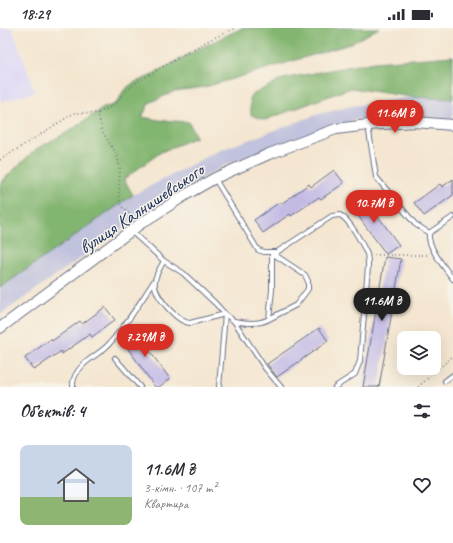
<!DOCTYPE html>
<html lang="uk">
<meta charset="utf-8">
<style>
:root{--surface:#fff;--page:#f7f7f7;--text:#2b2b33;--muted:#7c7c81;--accent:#d93025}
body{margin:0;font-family:Caveat,sans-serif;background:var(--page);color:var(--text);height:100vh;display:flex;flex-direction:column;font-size:15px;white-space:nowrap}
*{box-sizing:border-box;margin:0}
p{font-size:13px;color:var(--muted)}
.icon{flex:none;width:22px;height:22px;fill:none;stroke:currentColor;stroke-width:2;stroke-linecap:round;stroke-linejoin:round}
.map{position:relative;height:359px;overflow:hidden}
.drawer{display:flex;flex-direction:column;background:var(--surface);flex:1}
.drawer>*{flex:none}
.fabs{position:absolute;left:397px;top:303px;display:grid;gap:8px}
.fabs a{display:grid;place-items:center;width:44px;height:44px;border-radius:8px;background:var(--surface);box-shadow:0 4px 16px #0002;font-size:20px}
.price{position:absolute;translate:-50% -34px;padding:0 9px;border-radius:14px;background:var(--accent);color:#fff;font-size:13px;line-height:26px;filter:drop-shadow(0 1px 2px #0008)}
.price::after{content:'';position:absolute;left:50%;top:24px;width:12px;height:9px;margin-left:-6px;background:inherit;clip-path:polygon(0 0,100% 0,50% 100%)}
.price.selected{background:#222;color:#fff}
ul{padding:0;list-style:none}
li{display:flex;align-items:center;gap:12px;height:100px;padding:0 20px}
li span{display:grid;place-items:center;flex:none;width:112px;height:80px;border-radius:8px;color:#555}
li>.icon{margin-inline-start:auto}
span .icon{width:48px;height:48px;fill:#fffc;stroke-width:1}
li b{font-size:17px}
h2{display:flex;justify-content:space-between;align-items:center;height:48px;padding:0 20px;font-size:17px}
.status{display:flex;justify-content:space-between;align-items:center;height:28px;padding:0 20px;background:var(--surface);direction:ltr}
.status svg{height:11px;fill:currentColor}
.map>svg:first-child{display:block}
.built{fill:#dbd6f7}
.industrial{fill:#c1c2dd}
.forest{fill:#82b56f;stroke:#4e7266}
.building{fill:#c4bbe5}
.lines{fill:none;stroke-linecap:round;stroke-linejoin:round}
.service-casing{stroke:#676f86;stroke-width:6}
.tertiary-casing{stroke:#676f86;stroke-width:12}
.path{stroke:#676f86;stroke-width:1.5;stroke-dasharray:1 3;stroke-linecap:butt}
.service{stroke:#fff;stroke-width:4}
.tertiary{stroke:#fff;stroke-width:10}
.labels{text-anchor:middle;stroke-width:3;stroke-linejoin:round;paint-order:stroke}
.street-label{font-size:19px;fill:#1b2f5e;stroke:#f7f3e8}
</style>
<div class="status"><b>18:29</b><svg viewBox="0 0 49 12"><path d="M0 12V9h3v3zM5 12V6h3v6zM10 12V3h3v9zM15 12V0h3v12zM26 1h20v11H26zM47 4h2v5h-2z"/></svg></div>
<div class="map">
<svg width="453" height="359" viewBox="0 0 453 359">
<rect width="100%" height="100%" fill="#f7f3e8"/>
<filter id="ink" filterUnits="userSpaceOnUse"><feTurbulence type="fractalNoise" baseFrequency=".025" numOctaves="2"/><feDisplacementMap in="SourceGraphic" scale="8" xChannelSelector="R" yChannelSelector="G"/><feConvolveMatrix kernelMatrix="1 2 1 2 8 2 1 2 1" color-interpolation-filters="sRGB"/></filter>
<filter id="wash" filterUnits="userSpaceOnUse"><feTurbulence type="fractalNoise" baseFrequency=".012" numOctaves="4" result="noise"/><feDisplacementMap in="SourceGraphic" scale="16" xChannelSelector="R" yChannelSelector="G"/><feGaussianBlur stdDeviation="0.9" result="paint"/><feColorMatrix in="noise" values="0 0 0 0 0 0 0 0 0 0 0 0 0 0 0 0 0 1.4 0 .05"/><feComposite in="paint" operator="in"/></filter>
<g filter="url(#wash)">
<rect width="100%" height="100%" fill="#f4e6d0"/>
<polygon class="built" points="0,0 12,0 35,64 0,74"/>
<polygon class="industrial" points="412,69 453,71 453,92 420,89 359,91 325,100 225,137 146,184 0,287 0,260 133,167 218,123 319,86 352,78"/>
<g class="forest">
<polygon points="242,0 379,0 350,16 205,59 175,63 149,75 142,89 158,92 189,94 196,109 161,124 124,151 133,167 0,260 0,158 5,150 36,121 68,104 102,81 117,75 124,62 133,55 148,49 200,20"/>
<polygon points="453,28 453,71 412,69 351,60 265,92 251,87 250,68 282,51 374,34"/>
</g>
<g id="blocks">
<g class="building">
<polygon points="334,142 344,155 321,171 319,169 291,188 290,186 263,205 254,192 280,174 281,176 309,156 311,159"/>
<polygon points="453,151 453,167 424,188 414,175 440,156 442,159"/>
<polygon points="361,165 399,217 386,226 348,174"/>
<polygon points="385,229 401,231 379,359 363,359"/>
<polygon points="105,279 115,292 92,309 90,306 62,326 61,323 34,342 25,330 51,311 52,313 80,293 82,296"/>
<polygon points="132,299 170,351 159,359 155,359 120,309"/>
<polygon points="319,300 328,313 277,349 267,336"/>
</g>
</g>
</g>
<g filter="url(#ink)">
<use href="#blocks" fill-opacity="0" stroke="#676f86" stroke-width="1"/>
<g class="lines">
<g class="service-casing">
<g id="service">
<polyline points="368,97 376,149 415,196 429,205 453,189"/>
<path d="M215,151L258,222L264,224H277L332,188L340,187C350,192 362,215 367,226C368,230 368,234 368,239L360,333L355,346L335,359"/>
<polyline points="131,203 164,233 183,245 215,275 225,286 234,293 265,340 281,359"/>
<path d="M429,205C427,219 445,240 453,251"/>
<path d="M164,233C161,238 155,248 155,253C152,266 177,294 190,295L225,286L219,359"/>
<path d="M234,293C245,295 258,297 269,291L296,277L308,261V253L305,247L272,225V262L269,291"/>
<polyline points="115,330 140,359"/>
<polyline points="445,353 453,347"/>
<path d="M73,359C72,350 77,343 83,337C91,329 102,324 109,316C126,297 140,275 154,253"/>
</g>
</g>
<g class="tertiary-casing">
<polyline id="tertiary" points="0,300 140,196 187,166 215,150 269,126 336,101 368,97 414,94 453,97"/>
</g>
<g class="path">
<polyline points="98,85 102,103 117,127 120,140 119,166 121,178 134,190"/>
<polyline points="0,132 74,85 98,85 111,79 125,64 137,54 207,13 236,0"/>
<polyline points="374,227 428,227"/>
<polyline points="418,359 453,328"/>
</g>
<use href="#service" class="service"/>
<use href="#tertiary" class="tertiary"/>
</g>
</g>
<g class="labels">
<g class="street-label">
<text transform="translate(141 180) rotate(-34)" y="7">вулиця Калнишевського</text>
</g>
</g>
</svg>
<div class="fabs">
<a><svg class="icon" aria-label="layers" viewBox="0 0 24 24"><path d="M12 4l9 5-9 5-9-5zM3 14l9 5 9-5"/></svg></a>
</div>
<b class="price" style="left:395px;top:106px">11.6M ₴</b>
<b class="price" style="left:374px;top:196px">10.7M ₴</b>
<b class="price selected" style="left:382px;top:294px">11.6M ₴</b>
<b class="price" style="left:145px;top:330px">7.29M ₴</b>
</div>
<section class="drawer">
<h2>Об’єктів: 4<svg class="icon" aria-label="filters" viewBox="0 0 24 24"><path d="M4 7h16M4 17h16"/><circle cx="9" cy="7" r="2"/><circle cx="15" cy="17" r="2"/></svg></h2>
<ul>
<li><span style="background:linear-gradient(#c9d6e8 65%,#8fb573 0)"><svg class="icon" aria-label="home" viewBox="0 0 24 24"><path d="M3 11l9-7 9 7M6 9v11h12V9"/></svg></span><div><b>11.6M ₴</b><p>3-кімн. · 107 m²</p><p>Квартира</p></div><svg class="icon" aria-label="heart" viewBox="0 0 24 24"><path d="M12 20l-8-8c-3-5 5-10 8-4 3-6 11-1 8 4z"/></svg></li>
</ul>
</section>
